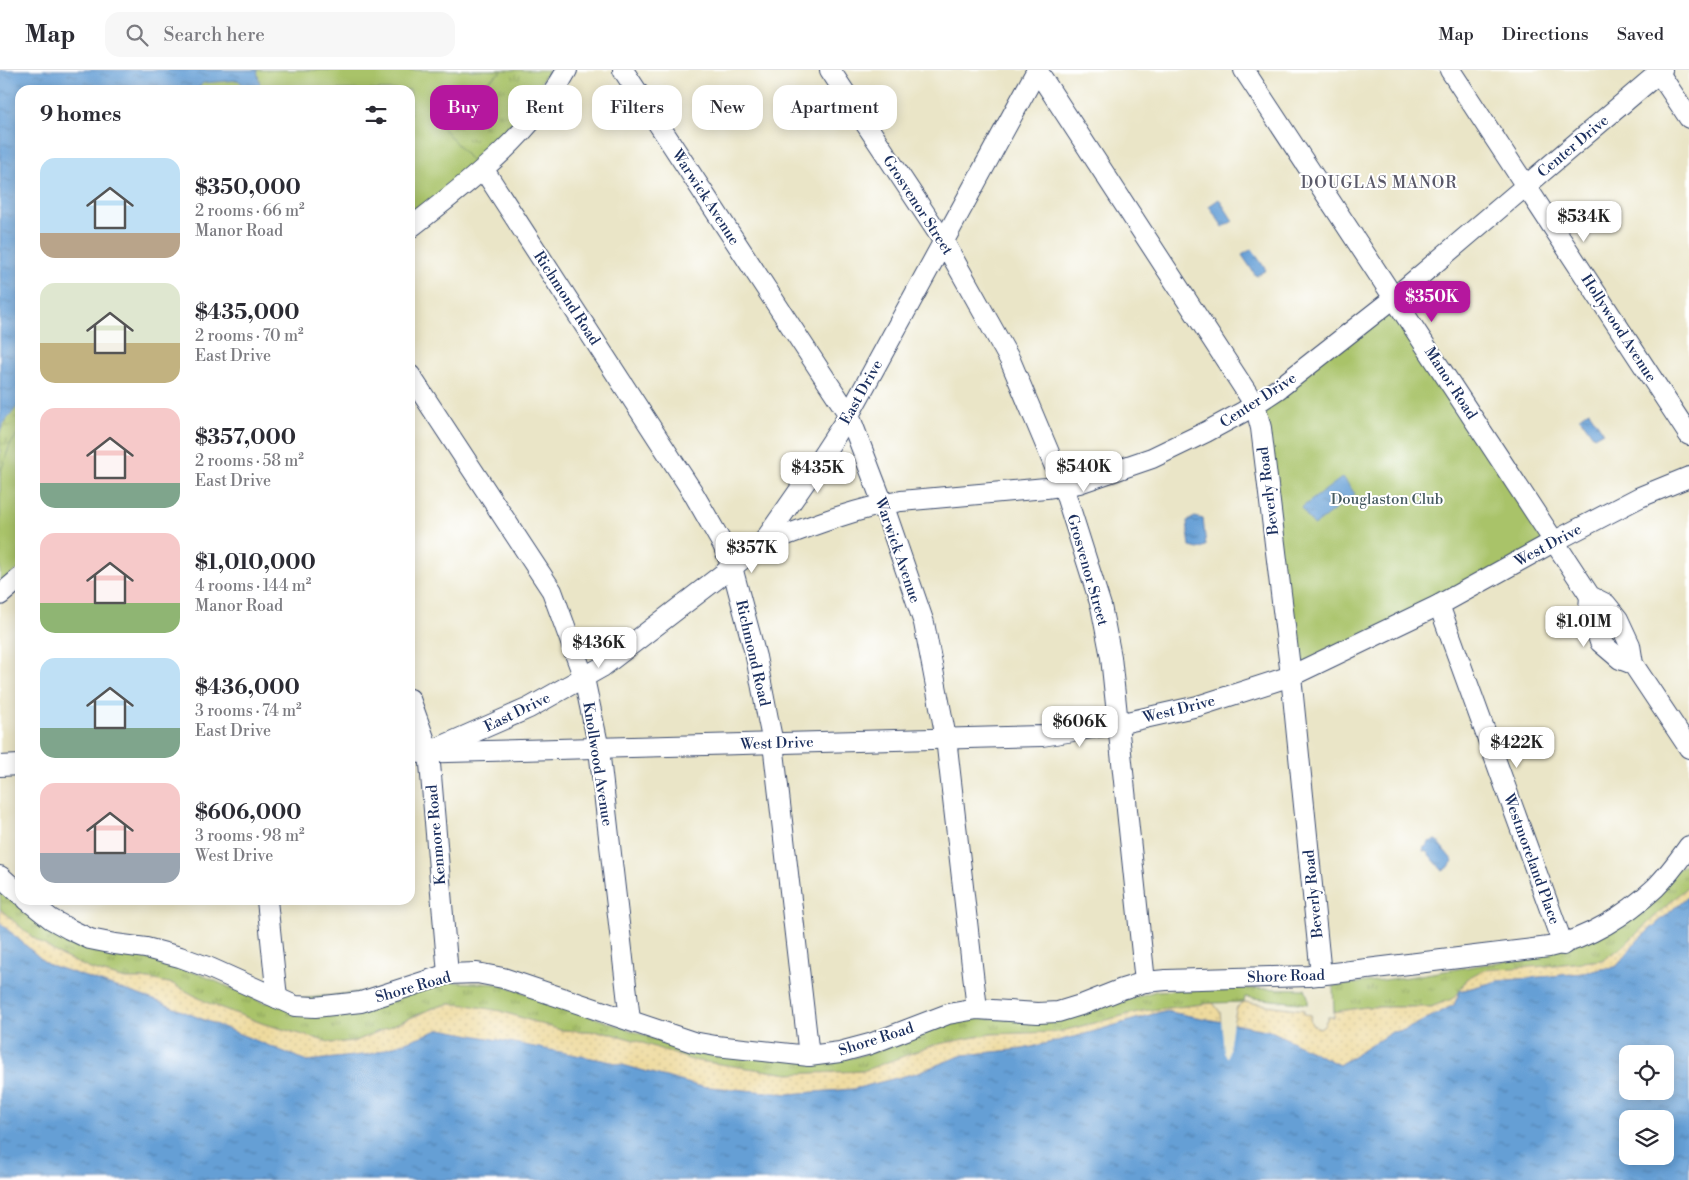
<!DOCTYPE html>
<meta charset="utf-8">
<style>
:root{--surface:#fff;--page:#f7f7f7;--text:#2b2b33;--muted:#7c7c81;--line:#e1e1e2;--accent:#b5179e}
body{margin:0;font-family:"Libre Bodoni",serif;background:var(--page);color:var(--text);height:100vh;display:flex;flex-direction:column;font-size:19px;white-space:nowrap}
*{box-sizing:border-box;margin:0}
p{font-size:16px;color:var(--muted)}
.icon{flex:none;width:28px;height:28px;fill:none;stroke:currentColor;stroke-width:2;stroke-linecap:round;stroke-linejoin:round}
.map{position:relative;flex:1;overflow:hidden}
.details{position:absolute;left:15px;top:15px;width:400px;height:820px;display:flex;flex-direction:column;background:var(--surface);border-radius:15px;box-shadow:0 2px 12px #0003}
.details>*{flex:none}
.hud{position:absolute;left:430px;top:15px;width:475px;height:45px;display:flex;gap:10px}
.buttons{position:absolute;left:1619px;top:975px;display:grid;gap:10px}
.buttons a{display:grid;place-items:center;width:55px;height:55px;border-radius:10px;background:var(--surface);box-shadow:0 2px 12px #0003;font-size:25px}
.price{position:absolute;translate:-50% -42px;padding:0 11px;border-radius:10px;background:#fff;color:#222;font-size:16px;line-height:32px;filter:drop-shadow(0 1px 2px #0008)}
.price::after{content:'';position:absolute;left:50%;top:30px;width:15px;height:11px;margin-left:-8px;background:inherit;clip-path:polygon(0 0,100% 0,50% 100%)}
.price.selected{background:var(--accent);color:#fff}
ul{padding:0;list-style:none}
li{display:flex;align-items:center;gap:15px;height:125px;padding:0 25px}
li span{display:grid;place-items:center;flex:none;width:140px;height:100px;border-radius:15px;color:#555}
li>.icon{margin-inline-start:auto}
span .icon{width:60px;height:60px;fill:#fffc;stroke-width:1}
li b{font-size:21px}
h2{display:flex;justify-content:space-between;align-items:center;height:60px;padding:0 25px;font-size:21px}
.chip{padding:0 18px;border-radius:15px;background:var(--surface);box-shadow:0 2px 12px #0003;font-size:18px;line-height:45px}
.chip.selected{background:var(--accent);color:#fff}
header{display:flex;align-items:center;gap:30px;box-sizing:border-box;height:70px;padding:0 25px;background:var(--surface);border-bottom:1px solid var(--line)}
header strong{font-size:24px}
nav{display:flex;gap:28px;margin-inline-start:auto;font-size:18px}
.search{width:350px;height:45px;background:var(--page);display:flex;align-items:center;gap:12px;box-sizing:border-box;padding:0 18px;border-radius:15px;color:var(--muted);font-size:19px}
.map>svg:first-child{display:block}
.grass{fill:url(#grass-tufts);stroke:#627964}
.wetland{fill:url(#wetland-marsh);stroke:#627964}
.sand{fill:url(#sand-dots);stroke:#84847e}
.park{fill:#a9c369;stroke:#627964}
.water{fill:url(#water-ripples);stroke:#40679a;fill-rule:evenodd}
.pier{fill:#eae5c7}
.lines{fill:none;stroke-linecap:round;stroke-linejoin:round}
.minor-casing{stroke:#3a4a6e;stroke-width:22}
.minor{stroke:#fff;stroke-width:20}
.labels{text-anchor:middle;stroke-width:4;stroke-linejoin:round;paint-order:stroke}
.street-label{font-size:15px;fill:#1b2f5e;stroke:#fff}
.park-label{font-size:15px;fill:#465b61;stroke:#fff}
.neighbourhood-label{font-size:16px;letter-spacing:1px;fill:#5a5969;stroke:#fff}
</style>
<header>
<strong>Map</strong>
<div class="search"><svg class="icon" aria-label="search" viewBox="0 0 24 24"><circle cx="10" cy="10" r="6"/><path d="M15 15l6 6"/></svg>Search here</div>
<nav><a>Map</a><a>Directions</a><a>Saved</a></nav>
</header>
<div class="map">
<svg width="1689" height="1110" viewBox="0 0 1689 1110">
<defs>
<pattern id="grass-tufts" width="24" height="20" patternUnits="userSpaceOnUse" patternTransform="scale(1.25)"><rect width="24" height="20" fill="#a9c369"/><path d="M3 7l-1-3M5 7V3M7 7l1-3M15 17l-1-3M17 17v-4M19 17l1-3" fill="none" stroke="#899f5a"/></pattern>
<pattern id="wetland-marsh" width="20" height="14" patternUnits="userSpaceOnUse" patternTransform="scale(1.25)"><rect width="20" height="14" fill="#a9c369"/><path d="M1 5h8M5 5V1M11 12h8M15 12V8" fill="none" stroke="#899f5a"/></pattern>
<pattern id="sand-dots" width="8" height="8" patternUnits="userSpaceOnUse" patternTransform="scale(1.25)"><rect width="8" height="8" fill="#eeda9e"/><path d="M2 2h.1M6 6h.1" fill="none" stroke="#ccbb8a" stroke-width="1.8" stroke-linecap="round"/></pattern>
<pattern id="water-ripples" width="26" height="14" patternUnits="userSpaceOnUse" patternTransform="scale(1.25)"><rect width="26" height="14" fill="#659fd5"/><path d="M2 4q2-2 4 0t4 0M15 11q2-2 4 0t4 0" fill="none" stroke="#5282b0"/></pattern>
</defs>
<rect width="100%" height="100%" fill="#fff"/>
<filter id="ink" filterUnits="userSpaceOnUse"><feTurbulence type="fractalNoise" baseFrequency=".02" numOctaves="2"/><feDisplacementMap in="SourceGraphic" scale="10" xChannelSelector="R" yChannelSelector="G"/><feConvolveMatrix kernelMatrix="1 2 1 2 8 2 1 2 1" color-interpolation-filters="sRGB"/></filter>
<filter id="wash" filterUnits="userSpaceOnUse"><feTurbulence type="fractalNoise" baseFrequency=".0096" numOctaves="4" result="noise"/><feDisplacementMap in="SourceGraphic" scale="20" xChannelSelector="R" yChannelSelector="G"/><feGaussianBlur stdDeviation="1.12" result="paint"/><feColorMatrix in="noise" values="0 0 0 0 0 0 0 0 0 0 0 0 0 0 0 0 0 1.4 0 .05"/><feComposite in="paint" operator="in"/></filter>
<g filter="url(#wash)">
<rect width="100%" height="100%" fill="#eae5c7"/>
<g class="grass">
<polygon points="257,0 549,0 505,65 483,87 465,93 410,20 196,20"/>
<polygon points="1689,792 1689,815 1621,878 1602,890 1545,896 1466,909 1460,921 1452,929 1431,937 1367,937 1334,942 1333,916 1408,907 1536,886"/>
<polygon points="0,818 139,886 202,905 264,933 451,912 499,914 650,967 852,988 904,972 956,950 981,948 1061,950 1156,921 1215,918 1305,919 1308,927 1308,934 1245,927 1244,932 1213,933 1142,941 1058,962 991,964 935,975 864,1001 789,1004 691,990 637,971 605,962 560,960 500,941 449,934 433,938 356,971 332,973 264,954 208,933 173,914 149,909 125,909 90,899 60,885 32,867 0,839"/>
</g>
<polygon class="wetland" points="20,333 20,476 0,490 0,362 3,354"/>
<g class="sand">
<polygon points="1689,815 1689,825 1637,871 1617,896 1583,903 1498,911 1460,921 1454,935 1405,960 1392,962 1339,995 1271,961 1233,954 1237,937 1244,932 1304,940 1304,944 1311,945 1310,949 1312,955 1320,958 1324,955 1328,947 1334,947 1334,942 1367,937 1431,937 1452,929 1460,921 1466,909 1483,900 1545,896 1602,890 1621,878"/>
<polygon points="0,839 32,867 60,885 90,899 125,909 149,909 173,914 208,933 264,954 332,973 356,971 434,938 449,934 467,935 500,941 560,960 605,962 637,971 691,990 789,1004 863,1001 934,975 991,964 1058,962 1142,941 1213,933 1220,942 1221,952 1164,941 1078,966 1023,979 963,985 916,1003 854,1019 789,1024 698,1016 612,992 441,960 372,984 307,991 157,931 47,894 0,853"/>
</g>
<g class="park">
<polygon points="205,0 503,0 450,40 439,54 477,97 410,148 410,20 189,20"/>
<polygon points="1394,228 1554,470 1292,605 1259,333"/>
<polygon points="20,361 20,498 0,514 0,404 10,375"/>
</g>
<g class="water">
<polygon points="0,0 257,0 260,15 249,20 238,10 203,13 196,20 20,20 20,333 3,354 0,362"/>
<polygon points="1219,129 1233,151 1223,157 1209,136"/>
<polygon points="1252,179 1266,200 1256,206 1242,185"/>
<polygon points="1589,341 1603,362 1594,367 1580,347"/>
<polygon points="1343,407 1355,424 1314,456 1301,438"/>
<polygon points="1195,447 1203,449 1206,476 1198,479 1190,477 1187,451"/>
<polygon points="1436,770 1453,791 1448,798 1442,800 1427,782 1423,781 1424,777 1427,776 1429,772"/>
<path d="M1689,825V1110H0V853L47,894L157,931L307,991L372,984L441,959L612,992L698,1016L789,1024L854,1019L916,1003L963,985L1023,979L1078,966L1164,941L1271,961L1339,995L1392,962L1405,960L1454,935L1460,921L1498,911L1583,903L1617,896L1637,871ZM1628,984H1665V1021H1628ZM1628,1049H1665V1086H1628Z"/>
</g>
<polygon class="pier" points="1221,949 1233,951 1228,988 1224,982"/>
</g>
<g filter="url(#ink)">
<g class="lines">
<g class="minor-casing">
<g id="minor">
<polyline points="623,0 849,345 883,434 924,553 946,668 977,939"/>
<polyline points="830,0 944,172 1010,290 1063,416 1101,536 1111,587 1145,912"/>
<polyline points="1244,0 1590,526 1606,534 1618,549 1630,575 1633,594 1689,678"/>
<polyline points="1450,0 1689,365"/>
<polyline points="1657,0 1689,48"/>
<polyline points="484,100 692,421 723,475 732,497 756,587 768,649 773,673 809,986"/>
<path d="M410,158C469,112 530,67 567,0"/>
<polyline points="410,305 552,521 584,608 599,679 630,950"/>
<path d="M762,474C808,457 853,439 901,431L1046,418L1079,413L1152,388L1206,362L1243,342L1278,319L1394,228L1662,0"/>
<polyline points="0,525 20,508"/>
<polyline points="1590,526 1589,540 1600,572 1620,589 1633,594"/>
<polyline points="1439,535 1563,875"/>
<polyline points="410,629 429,682 448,904"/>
<polyline points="429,682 529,638 602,597 762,474 808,408 849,345 1037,0 1255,335 1261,358 1291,606 1321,905"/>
<polyline points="410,683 1042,666 1118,654 1198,636 1291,606 1439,535 1553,472 1640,427 1689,407"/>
<polyline points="0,696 20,695"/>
<polyline points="0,806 20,824"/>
<path d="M27,830L51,849L69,859L90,869L115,874L146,878L180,887L210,898L295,936L315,937L361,932L448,904L477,903L503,908L693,972L716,976L809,986L840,982L870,974L948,944L977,939L1038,943L1058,942L1084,934L1122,919L1145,912L1166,910L1309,906L1549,877C1588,869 1626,845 1655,818C1668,805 1679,790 1689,776"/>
<polyline points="267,830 277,928"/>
</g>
</g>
<use href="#minor" class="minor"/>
</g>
</g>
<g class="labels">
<g class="street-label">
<text transform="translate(1573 76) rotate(-40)" y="5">Center Drive</text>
<text transform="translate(706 127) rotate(57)" y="5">Warwick Avenue</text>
<text transform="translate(918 135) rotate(57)" y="5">Grosvenor Street</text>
<text transform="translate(567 228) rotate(57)" y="5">Richmond Road</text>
<text transform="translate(1619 258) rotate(57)" y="5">Hollywood Avenue</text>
<text transform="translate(1451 313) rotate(57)" y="5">Manor Road</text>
<text transform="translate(861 322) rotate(-61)" y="5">East Drive</text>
<text transform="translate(1258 330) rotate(-33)" y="5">Center Drive</text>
<text transform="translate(1268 421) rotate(-97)" y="5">Beverly Road</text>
<text transform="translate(1548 475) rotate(-28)" y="5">West Drive</text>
<text transform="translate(898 480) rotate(71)" y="5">Warwick Avenue</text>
<text transform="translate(1088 500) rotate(74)" y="5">Grosvenor Street</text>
<text transform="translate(753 583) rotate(77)" y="5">Richmond Road</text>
<text transform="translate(1179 639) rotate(-14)" y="5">West Drive</text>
<text transform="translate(517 642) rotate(-26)" y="5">East Drive</text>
<text transform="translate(777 673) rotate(-2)" y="5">West Drive</text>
<text transform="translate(598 694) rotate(81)" y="5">Knollwood Avenue</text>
<text transform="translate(436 765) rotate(-95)" y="5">Kenmore Road</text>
<text transform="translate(1532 789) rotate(70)" y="5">Westmoreland Place</text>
<text transform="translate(1313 824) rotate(-96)" y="5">Beverly Road</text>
<text transform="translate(1286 906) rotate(-2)" y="5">Shore Road</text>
<text transform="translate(413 917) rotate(-16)" y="5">Shore Road</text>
<text transform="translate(876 969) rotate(-18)" y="5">Shore Road</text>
</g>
<g class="park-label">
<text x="1387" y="434">Douglaston Club</text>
</g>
<g class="neighbourhood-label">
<text x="1379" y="118">DOUGLAS MANOR</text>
</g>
</g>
</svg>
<div class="buttons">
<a><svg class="icon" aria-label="locate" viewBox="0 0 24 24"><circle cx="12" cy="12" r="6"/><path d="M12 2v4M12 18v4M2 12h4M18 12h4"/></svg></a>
<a><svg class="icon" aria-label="layers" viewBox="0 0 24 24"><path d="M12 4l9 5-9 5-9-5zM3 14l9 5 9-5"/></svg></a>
</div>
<b class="price" style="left:1584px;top:173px">$534K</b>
<b class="price selected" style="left:1432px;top:253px">$350K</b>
<b class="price" style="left:1084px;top:423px">$540K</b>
<b class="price" style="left:818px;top:424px">$435K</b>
<b class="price" style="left:752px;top:504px">$357K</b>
<b class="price" style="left:1584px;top:578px">$1.01M</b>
<b class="price" style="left:599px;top:599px">$436K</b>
<b class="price" style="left:1080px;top:678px">$606K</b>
<b class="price" style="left:1517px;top:699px">$422K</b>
<div class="hud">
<a class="chip selected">Buy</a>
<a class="chip">Rent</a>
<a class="chip">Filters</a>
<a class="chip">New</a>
<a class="chip">Apartment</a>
</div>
<section class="details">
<h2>9 homes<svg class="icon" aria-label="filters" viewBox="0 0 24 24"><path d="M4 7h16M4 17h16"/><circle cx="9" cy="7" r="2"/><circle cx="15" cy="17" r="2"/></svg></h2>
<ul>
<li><span style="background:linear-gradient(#bfe0f5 75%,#b9a48a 0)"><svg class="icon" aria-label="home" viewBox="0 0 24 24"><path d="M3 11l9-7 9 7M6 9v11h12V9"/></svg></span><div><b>$350,000</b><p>2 rooms · 66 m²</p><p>Manor Road</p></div></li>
<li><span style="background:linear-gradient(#dfe7d0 60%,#c2b280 0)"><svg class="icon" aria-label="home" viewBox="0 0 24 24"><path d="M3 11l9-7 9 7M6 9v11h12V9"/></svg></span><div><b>$435,000</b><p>2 rooms · 70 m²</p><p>East Drive</p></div></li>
<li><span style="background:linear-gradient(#f6c9c9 75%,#7fa58c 0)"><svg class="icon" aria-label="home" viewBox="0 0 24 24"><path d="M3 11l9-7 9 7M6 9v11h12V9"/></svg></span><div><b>$357,000</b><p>2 rooms · 58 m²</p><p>East Drive</p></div></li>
<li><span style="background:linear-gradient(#f6c9c9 70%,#8fb573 0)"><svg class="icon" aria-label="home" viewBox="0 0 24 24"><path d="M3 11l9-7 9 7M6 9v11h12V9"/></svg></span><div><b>$1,010,000</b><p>4 rooms · 144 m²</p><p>Manor Road</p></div></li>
<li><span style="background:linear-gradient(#bfe0f5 70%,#7fa58c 0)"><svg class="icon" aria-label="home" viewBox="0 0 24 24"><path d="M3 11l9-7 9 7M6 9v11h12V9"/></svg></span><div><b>$436,000</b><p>3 rooms · 74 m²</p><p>East Drive</p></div></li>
<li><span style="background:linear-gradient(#f6c9c9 70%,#9aa5b1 0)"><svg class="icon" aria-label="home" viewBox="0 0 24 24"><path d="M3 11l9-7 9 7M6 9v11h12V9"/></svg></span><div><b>$606,000</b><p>3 rooms · 98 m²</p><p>West Drive</p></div></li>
</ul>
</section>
</div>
